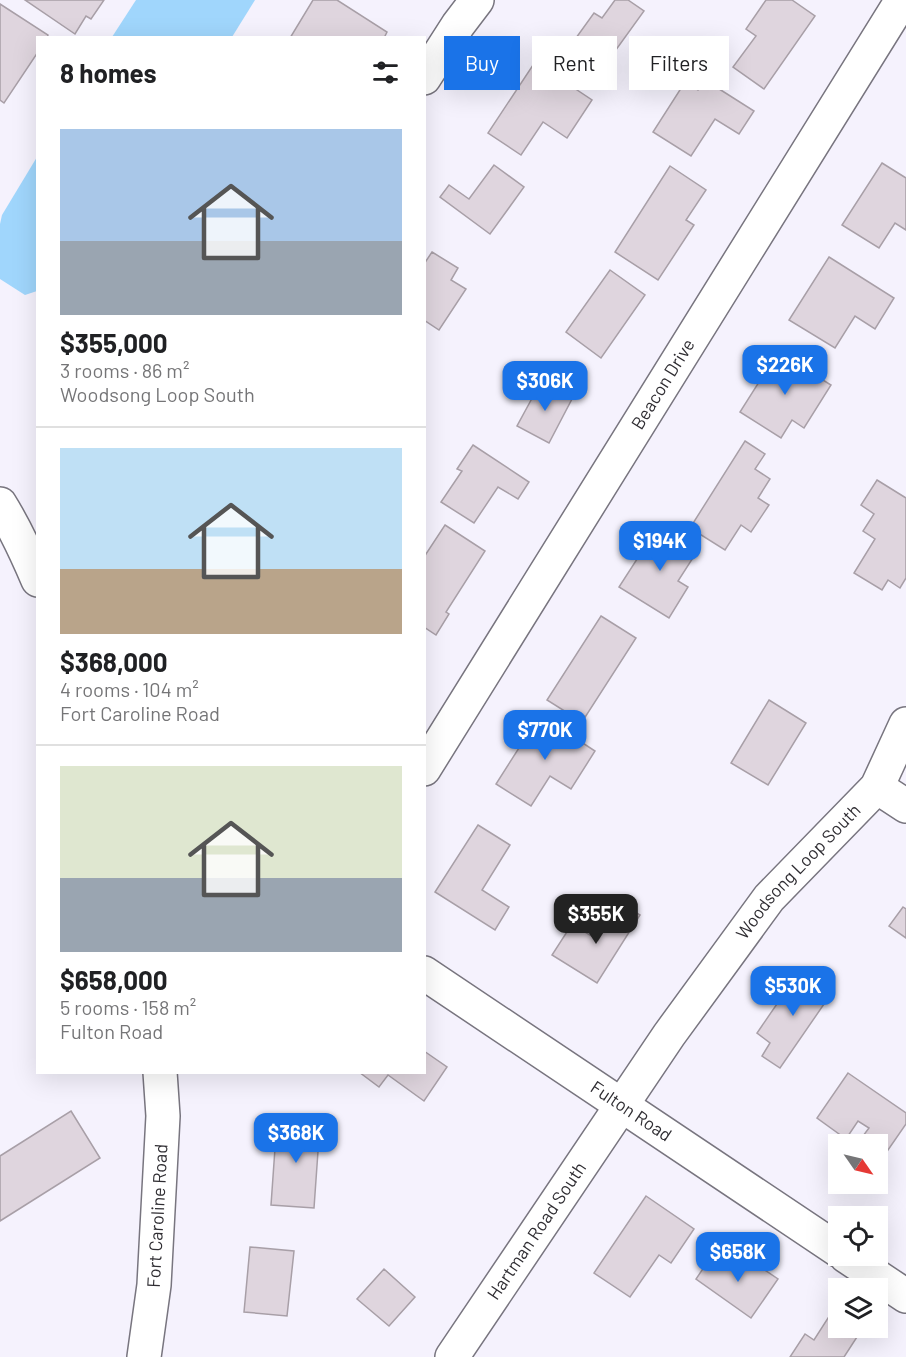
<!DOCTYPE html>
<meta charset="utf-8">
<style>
:root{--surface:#fff;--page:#f6f6f6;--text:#202124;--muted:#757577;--line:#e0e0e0;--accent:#1a73e8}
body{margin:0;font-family:Barlow,sans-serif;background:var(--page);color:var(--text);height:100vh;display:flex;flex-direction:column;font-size:22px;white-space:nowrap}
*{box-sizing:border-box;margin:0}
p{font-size:20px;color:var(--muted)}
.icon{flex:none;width:33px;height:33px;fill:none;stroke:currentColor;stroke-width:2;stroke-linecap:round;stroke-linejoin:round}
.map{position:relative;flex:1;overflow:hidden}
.panel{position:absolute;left:36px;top:36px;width:390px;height:1038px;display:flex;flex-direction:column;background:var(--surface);border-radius:0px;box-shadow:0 6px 24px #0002}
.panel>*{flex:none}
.banner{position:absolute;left:444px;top:36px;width:372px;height:54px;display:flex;gap:12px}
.needle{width:39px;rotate:124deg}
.fabs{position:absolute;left:828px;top:1134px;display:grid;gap:12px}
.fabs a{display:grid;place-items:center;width:60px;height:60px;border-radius:0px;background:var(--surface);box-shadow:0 6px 24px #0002;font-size:30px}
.price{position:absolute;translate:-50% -51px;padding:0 14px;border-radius:12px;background:var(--accent);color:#fff;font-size:20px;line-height:39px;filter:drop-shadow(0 2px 3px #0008)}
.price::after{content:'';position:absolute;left:50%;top:36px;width:18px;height:14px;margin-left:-9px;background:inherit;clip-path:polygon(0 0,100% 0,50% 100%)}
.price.current{background:#222;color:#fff}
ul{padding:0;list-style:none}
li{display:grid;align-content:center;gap:12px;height:318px;padding:0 24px}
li+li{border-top:2px solid var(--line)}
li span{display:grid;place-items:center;height:186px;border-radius:0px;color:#555}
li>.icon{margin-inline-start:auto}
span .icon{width:108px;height:108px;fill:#fffc;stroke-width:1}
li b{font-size:26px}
h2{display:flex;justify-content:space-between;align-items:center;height:72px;padding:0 24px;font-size:26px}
.tag{padding:0 21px;border-radius:0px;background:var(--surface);box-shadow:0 6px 24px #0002;font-size:21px;line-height:54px}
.tag.current{background:var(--accent);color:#fff}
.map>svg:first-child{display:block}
.water{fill:#a0d6fc}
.building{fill:#dfd5de;stroke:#a89fa7;stroke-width:1.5}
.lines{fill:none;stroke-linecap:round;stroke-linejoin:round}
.minor-casing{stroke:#78757f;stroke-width:36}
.minor{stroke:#fff;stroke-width:33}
.labels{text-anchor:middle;stroke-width:6;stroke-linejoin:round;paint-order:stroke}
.street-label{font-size:18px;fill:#2f2d32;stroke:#fff}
</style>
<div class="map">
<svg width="906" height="1357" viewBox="0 0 906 1357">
<rect width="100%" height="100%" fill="#f5f2fd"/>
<g class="water">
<polygon points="136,0 255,0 232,37 112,37"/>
<polygon points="37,157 37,291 25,295 0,279 0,224 2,215"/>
</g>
<g class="building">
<polygon points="25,0 104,0 91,19 86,16 75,34"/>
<polygon points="313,0 337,0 387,32 384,38 290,38"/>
<polygon points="615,0 628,0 644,11 600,72 568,49 594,13 602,18"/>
<polygon points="766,0 792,0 815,16 764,89 733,67 756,36 746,29"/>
<polygon points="0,4 48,35 47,38 38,38 38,52 4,103 0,100"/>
<polygon points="535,62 592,100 567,138 543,122 521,155 488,133"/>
<polygon points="705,80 754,111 739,134 715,119 691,156 653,132 685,82 698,90"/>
<polygon points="882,163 906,178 906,230 895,223 879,248 842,225"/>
<polygon points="494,165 524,187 490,234 440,197 449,185 469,199"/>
<polygon points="670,166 706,190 686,220 694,225 658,280 615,252"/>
<polygon points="432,252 458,268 451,280 466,289 439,330 424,320 424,264"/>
<polygon points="829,257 894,298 875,329 855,316 835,348 789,320"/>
<polygon points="610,270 645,295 601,358 566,332"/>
<polygon points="778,352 831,385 804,428 792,420 781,438 740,412"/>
<polygon points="542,380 573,397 549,443 517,426"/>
<polygon points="745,441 765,454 755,469 770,479 758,498 769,505 751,532 741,525 725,550 690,528"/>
<polygon points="473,445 529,482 518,499 498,487 474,523 441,502 462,471 457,469"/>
<polygon points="877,480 906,498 906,578 900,588 888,580 882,590 854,573 875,539 863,531 874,514 861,505"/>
<polygon points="445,525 485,551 446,612 449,614 436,635 424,627 424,557"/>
<polygon points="659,525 698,550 678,581 688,587 669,618 619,587"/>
<polygon points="601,616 636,638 582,722 547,700"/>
<polygon points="769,700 806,723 768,785 731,763"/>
<polygon points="540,715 595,751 571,789 550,776 531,806 496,784"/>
<polygon points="478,825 510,845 482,890 509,907 495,930 435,892"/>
<polygon points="621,903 640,915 597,983 552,955 572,924 598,940"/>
<polygon points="903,907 906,909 906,938 889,926"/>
<polygon points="801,969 833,991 780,1068 762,1056 770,1043 757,1033"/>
<polygon points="424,1051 447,1067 424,1101 388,1075 379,1087 359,1072 424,1072"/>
<polygon points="848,1073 906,1113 906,1124 879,1163 878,1162 878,1144 857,1144 869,1128 858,1121 846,1139 817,1118"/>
<polygon points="71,1111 100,1158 0,1221 0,1156"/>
<polygon points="277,1120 320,1123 314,1208 271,1205"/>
<polygon points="646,1196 694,1229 671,1263 659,1255 630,1297 594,1273"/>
<polygon points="250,1247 294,1251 287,1316 244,1312"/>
<polygon points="715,1251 739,1268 747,1258 778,1279 751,1318 696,1279"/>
<polygon points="384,1269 415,1297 389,1326 357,1299"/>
<polygon points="828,1318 838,1325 838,1328 842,1328 857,1337 844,1357 790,1357 805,1334 814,1340"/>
</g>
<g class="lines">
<g class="minor-casing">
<g id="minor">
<polyline points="424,78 458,25 477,0"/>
<path d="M0,504C15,528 27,554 38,580"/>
<path id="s1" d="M424,769L902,0"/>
<polyline points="877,787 906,806"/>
<path id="s2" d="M424,973L838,1250"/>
<polyline points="846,1256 906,1296"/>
<path id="s3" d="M144,1357L154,1285L163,1116L160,1072"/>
<path id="s4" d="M452,1357L669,1035L769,898L877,787L906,724"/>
</g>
</g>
<use href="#minor" class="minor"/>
</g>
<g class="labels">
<g class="street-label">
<text dy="6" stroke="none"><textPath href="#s1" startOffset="453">Beacon Drive</textPath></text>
<text dy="6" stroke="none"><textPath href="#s4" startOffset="597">Woodsong Loop South</textPath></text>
<text dy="6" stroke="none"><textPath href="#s2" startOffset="249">Fulton Road</textPath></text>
<text dy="6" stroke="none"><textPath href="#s3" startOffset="142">Fort Caroline Road</textPath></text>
<text dy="6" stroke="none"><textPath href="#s4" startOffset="152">Hartman Road South</textPath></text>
</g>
</g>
</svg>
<div class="fabs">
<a><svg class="needle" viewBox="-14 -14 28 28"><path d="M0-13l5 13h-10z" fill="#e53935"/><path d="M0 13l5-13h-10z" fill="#757577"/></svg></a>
<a><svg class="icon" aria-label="locate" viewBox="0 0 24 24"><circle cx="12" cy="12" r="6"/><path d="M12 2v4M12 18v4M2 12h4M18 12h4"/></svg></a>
<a><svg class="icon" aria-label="layers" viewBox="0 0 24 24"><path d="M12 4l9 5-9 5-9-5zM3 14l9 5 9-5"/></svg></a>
</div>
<b class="price" style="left:785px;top:396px">$226K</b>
<b class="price" style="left:545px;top:412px">$306K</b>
<b class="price" style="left:660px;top:572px">$194K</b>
<b class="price" style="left:545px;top:761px">$770K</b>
<b class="price current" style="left:596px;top:945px">$355K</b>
<b class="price" style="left:793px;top:1017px">$530K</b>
<b class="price" style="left:296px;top:1164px">$368K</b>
<b class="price" style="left:738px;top:1283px">$658K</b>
<div class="banner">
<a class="tag current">Buy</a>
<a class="tag">Rent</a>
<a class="tag">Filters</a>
</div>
<section class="panel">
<h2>8 homes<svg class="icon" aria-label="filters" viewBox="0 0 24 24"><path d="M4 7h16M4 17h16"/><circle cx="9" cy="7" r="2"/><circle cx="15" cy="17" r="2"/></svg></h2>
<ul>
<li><span style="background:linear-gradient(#a9c7e8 60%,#9aa5b1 0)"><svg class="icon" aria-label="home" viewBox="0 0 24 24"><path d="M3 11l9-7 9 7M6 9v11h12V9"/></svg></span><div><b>$355,000</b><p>3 rooms · 86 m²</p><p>Woodsong Loop South</p></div></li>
<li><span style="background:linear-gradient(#bfe0f5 65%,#b9a48a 0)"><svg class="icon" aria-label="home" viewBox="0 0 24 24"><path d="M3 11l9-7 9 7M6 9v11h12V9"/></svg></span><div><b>$368,000</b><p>4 rooms · 104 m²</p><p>Fort Caroline Road</p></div></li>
<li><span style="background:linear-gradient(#dfe7d0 60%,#9aa5b1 0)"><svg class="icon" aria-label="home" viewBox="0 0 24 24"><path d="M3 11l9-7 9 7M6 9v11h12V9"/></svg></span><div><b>$658,000</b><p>5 rooms · 158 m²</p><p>Fulton Road</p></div></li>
</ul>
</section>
</div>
